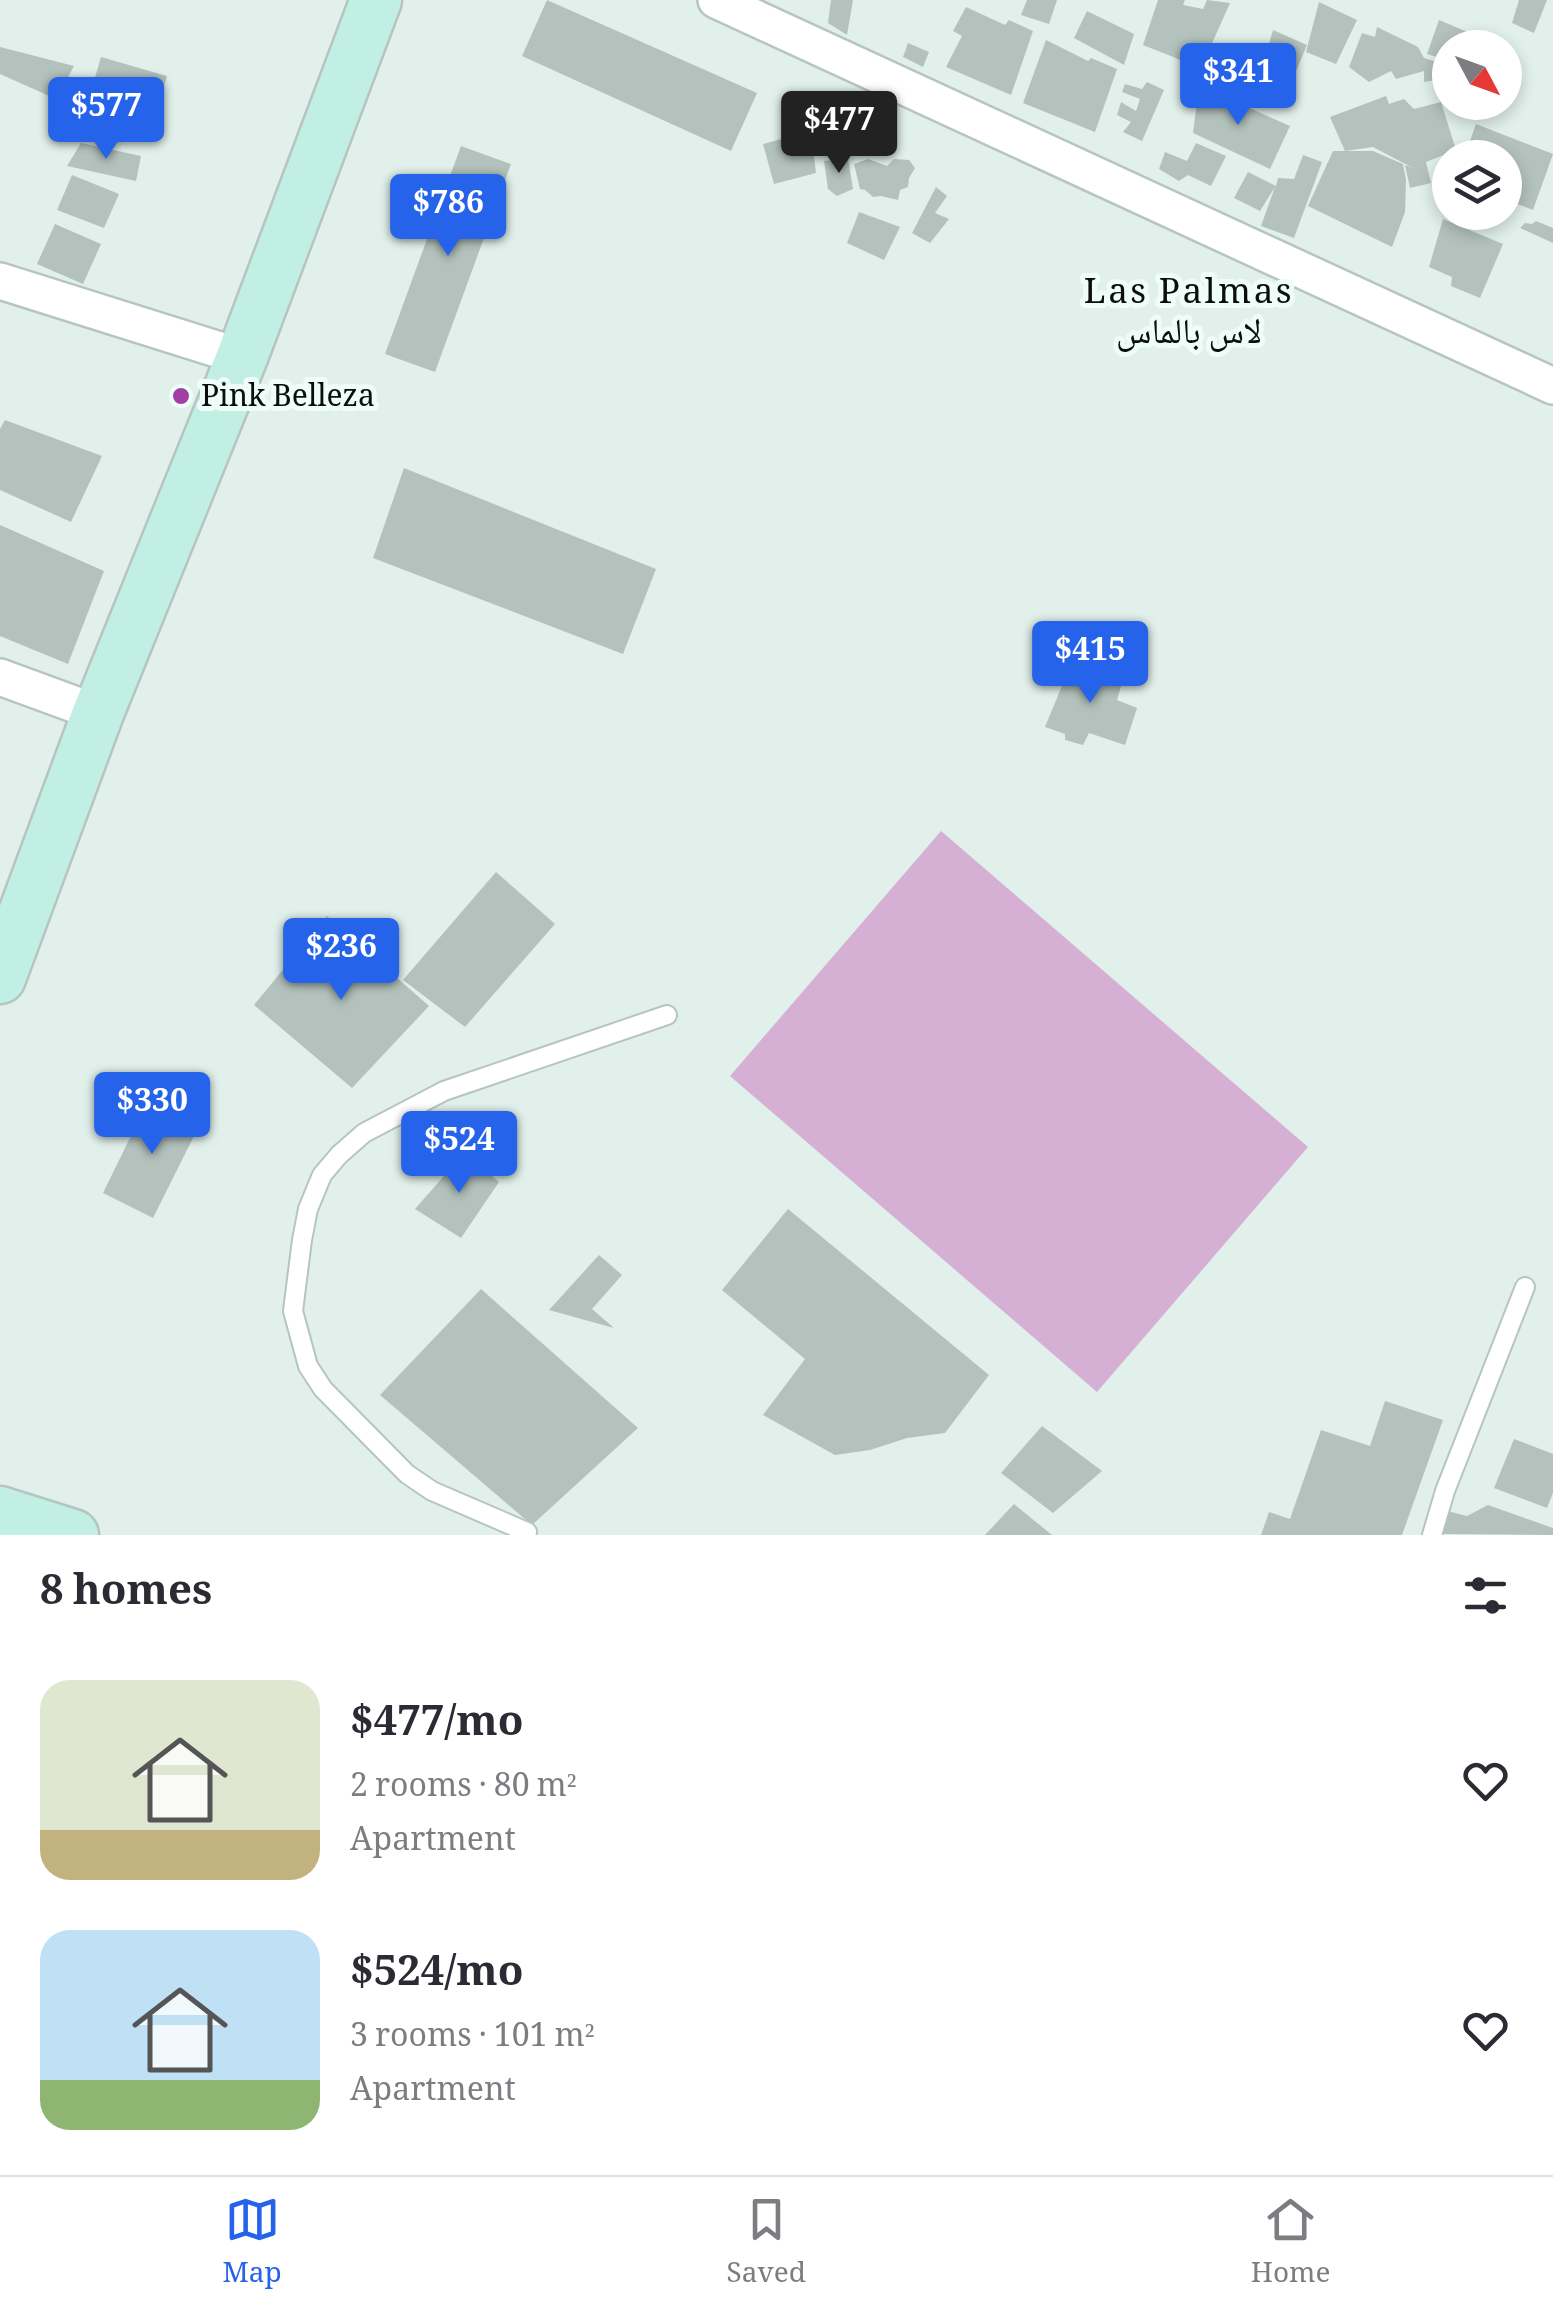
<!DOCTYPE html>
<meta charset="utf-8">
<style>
:root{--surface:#fff;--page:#f2f2f3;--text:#2b2b33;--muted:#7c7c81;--line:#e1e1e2;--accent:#2563eb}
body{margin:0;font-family:Georgia,"Noto Naskh Arabic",serif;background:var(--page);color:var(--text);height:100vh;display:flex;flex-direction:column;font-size:38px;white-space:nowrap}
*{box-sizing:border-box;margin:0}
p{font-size:32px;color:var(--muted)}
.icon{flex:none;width:55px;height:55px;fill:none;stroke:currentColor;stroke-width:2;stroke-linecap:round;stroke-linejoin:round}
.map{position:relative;height:1535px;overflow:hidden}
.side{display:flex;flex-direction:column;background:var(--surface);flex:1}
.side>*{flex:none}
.needle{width:65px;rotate:131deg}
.tools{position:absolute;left:1432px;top:30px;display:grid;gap:20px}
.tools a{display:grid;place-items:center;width:90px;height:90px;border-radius:50%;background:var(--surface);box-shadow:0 5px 15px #0003;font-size:50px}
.price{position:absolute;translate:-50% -85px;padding:0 22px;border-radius:10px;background:var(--accent);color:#fff;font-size:32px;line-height:65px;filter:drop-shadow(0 2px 5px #0008)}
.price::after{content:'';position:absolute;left:50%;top:60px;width:30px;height:22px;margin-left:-15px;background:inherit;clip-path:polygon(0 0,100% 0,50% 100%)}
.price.active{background:#222;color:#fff}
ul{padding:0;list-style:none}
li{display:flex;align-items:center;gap:30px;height:250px;padding:0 40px}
li span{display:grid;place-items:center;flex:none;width:280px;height:200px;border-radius:30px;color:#555}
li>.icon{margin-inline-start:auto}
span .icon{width:120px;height:120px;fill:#fffc;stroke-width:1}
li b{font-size:42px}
h2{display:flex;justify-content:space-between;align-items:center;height:120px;padding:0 40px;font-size:42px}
.menu{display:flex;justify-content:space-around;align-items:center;height:140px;border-top:2px solid var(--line);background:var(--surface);font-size:28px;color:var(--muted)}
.menu a{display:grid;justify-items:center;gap:5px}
.menu .active{color:var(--accent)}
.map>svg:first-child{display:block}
.green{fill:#d5b0d4}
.building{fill:#b3c2bc}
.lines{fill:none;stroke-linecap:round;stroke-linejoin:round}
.lane-casing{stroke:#b7c5c0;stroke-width:22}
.street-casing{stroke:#b7c5c0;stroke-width:40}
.secondary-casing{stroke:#b7c5c0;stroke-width:55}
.lane{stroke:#fff;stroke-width:18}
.street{stroke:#fff;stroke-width:35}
.secondary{stroke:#c1efe4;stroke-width:50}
.poi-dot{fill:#a23fa5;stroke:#eefdf8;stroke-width:4}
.labels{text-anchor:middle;stroke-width:10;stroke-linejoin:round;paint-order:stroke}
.poi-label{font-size:30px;fill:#0a0f0d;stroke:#eefdf8;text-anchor:start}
.quarter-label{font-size:35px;letter-spacing:2.5px;fill:#0a0f0d;stroke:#eefdf8}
</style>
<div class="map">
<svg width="1553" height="1535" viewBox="0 0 1553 1535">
<rect width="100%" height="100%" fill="#e1f0eb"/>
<polygon class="green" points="941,831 1308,1147 1097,1392 730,1076"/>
<g class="building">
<polygon points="547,0 757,93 731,151 522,56"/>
<polygon points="831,0 853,0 847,35 828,23"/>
<polygon points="1027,0 1057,0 1049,24 1021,15"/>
<polygon points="1158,0 1185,0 1183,5 1203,9 1207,0 1230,3 1201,68 1143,45"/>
<polygon points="1519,0 1547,0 1534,33 1512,23"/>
<polygon points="1319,2 1357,20 1336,64 1306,52"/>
<polygon points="966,7 1005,25 1009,20 1033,31 1011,95 946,67 962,36 953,31"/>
<polygon points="1087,11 1134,34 1124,65 1074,38"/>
<polygon points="1439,20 1484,39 1481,48 1450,48 1450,61 1427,54"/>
<polygon points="1377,27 1418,47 1424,58 1450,66 1450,85 1447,78 1424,82 1424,71 1396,79 1391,71 1369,82 1349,67 1362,33 1375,37"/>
<polygon points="1273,30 1307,45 1284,100 1237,83 1246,50 1265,57"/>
<polygon points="1046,40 1088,61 1091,58 1117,69 1095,132 1023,103"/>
<polygon points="908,43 929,52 923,67 903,57"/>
<polygon points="0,47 74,66 56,99 0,74"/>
<polygon points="101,57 167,76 156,114 90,95"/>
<polygon points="1147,82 1164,90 1142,141 1123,132 1131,122 1117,115 1121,102 1136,111 1140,99 1122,92 1125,84 1142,89"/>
<polygon points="1199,86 1290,126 1270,169 1193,133"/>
<polygon points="1386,96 1389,104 1404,99 1414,109 1441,102 1456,150 1426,162 1431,183 1410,188 1405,165 1413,168 1373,147 1345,151 1330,117"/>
<polygon points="1476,124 1553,154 1533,210 1505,199 1505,158 1464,158"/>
<polygon points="826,127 829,149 813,149 816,173 774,184 763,144"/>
<polygon points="81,143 141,156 136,181 67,166"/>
<polygon points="1196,143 1226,156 1211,186 1188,175 1179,181 1159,169 1165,152 1187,161"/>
<polygon points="461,146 511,164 435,372 385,354"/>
<polygon points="1333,151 1373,151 1403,164 1406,180 1405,212 1392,247 1308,206"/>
<polygon points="1303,155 1322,162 1294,238 1261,226 1275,187 1260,211 1234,198 1248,172 1276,186 1278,178 1294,179"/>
<polygon points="848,158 853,189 837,196 828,189 824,161"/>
<polygon points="868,159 887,166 894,159 909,160 915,168 909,178 908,187 900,190 898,200 881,196 873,197 865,190 860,189 854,164"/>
<polygon points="72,175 119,194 104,228 57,210"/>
<polygon points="936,187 947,196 935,213 949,219 930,243 912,233"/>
<polygon points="859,212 900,227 884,260 847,243"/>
<polygon points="1443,219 1503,244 1480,298 1451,286 1452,277 1429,267"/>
<polygon points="1536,221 1553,228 1553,243 1520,228 1525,223 1532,224"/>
<polygon points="55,224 101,244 83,284 37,264"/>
<polygon points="5,420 102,456 71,522 0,490 0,429"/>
<polygon points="404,468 656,569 623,654 373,558"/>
<polygon points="0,525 104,571 68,664 0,636"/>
<polygon points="1084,655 1092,660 1094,672 1122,683 1117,700 1137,708 1125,745 1089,733 1083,745 1065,740 1065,734 1045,727 1073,659"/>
<polygon points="496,872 555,924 465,1027 403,980"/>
<polygon points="327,916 429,1006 352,1088 254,1005"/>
<polygon points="150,1097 201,1122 153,1218 103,1193"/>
<polygon points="465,1152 499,1182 461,1238 415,1209"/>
<polygon points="788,1209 989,1375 945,1433 907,1438 870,1450 835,1455 763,1415 805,1359 722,1290"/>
<polygon points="599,1255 622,1275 592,1309 614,1328 549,1310"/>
<polygon points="481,1289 638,1428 532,1525 380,1395"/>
<polygon points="1385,1401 1443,1420 1402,1535 1261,1535 1269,1512 1290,1519 1321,1430 1370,1446"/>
<polygon points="1042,1426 1102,1471 1053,1513 1001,1473"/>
<polygon points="1514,1439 1553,1454 1553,1493 1547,1508 1494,1488"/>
<polygon points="1014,1504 1052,1535 985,1535"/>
<polygon points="1488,1505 1553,1528 1553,1535 1442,1534 1447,1511 1467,1516"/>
</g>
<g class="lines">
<g class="lane-casing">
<g id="lane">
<polyline points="526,1535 527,1532 432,1491 407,1474 323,1389 308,1366 293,1311 302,1240 308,1209 322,1175 339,1155 364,1133 444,1091 667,1015"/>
<polyline points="1432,1535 1445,1491 1525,1287"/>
</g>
</g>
<g class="street-casing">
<g id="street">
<polyline points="716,0 1553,386"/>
<polyline points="0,281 242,357"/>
<polyline points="0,677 98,713"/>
</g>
</g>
<g class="secondary-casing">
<g id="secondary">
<polyline points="0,978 98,713 242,357 376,0"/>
<polyline points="0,1512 73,1535"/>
</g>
</g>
<use href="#lane" class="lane"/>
<use href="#street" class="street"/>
<use href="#secondary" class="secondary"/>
</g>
<circle class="poi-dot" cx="181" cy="396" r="10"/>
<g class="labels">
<g class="poi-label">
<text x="201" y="406">Pink Belleza</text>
</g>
<g class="quarter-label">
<text x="1189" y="303">Las Palmas<tspan x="1189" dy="40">لاس بالماس</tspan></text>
</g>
</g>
</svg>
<div class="tools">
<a><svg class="needle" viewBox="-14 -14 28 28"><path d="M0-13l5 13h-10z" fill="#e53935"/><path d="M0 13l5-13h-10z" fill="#7c7c81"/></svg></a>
<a><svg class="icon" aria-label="layers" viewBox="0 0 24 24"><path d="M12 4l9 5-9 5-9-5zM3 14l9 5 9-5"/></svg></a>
</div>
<b class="price" style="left:1238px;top:128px">$341</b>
<b class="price" style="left:106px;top:162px">$577</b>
<b class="price active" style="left:839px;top:176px">$477</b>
<b class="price" style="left:448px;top:259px">$786</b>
<b class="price" style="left:1090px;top:706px">$415</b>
<b class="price" style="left:341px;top:1003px">$236</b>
<b class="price" style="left:152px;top:1157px">$330</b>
<b class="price" style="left:459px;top:1196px">$524</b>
</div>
<section class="side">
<h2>8 homes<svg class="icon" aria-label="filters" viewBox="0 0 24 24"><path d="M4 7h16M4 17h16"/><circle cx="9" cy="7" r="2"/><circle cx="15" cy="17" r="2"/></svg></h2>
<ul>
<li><span style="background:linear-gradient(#dfe7d0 75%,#c2b280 0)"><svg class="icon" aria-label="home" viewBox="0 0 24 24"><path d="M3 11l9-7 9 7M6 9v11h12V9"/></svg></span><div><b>$477/mo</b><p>2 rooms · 80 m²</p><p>Apartment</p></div><svg class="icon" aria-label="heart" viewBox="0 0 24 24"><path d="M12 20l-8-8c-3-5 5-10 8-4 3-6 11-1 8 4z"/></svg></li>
<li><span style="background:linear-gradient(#bfe0f5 75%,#8fb573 0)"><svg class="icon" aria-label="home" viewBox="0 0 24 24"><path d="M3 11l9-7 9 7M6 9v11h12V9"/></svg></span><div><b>$524/mo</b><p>3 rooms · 101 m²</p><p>Apartment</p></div><svg class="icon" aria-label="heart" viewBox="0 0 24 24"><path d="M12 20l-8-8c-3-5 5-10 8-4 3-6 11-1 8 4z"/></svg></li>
</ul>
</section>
<nav class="menu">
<a class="active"><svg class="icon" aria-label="map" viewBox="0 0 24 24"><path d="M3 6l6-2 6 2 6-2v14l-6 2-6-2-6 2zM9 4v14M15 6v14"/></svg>Map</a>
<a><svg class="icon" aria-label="saved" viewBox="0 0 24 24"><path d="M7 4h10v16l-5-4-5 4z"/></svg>Saved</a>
<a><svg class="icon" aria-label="home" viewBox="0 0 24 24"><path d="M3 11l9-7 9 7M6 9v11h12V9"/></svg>Home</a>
</nav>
